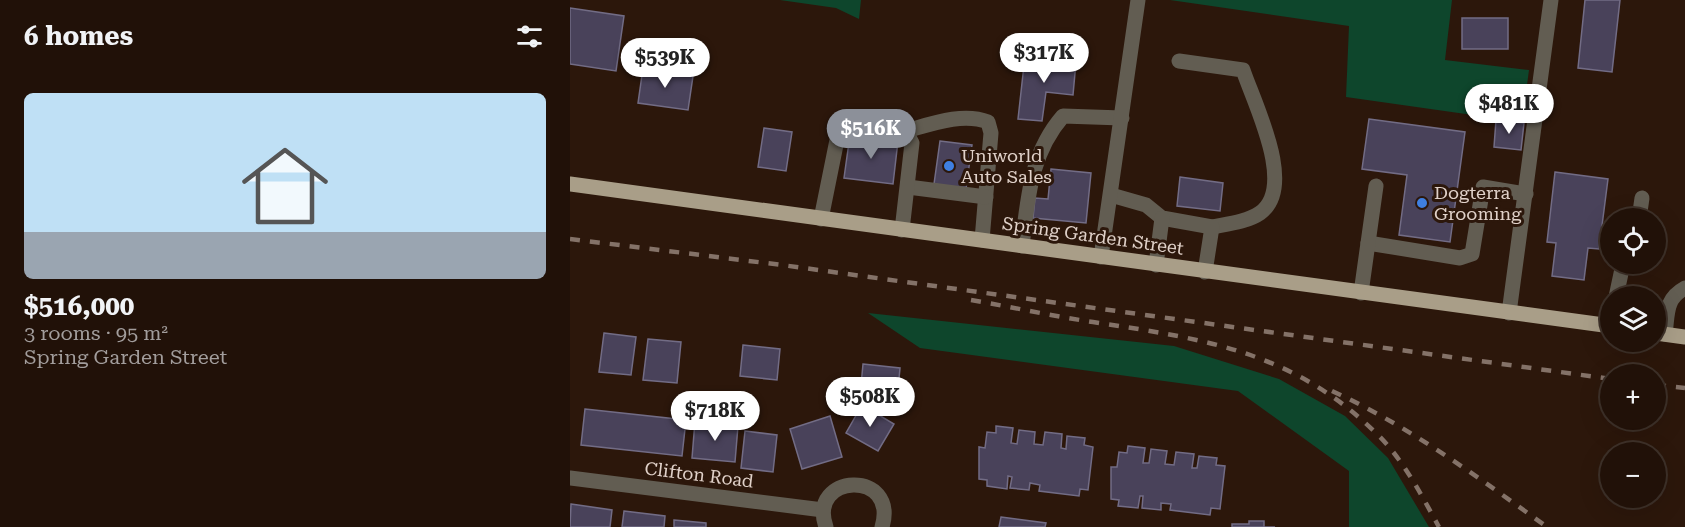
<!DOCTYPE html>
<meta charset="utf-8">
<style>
:root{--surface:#211108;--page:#2d1f16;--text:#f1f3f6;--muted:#a29d9c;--line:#3e3129;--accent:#8c9099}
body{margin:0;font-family:"Roboto Serif",serif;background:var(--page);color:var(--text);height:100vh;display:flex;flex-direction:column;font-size:22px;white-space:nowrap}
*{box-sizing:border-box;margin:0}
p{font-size:20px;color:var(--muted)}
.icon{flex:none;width:33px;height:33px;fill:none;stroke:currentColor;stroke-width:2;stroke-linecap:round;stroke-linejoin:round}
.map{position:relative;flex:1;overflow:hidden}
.details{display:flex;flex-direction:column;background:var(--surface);width:570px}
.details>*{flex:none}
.tools{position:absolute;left:1030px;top:208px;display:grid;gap:12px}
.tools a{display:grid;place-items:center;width:66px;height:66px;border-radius:50%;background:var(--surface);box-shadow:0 6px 24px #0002,0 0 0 2px var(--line);font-size:30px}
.price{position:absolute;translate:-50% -51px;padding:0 14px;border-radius:21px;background:#fff;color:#222;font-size:20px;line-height:39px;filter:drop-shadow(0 2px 3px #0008)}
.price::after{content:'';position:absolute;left:50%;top:36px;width:18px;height:14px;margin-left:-9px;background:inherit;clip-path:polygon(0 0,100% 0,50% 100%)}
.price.current{background:var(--accent);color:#fff}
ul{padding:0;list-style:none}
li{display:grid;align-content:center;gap:12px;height:318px;padding:0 24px}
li+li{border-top:2px solid var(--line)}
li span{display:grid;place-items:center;height:186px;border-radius:9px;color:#555}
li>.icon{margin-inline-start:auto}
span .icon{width:108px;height:108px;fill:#fffc;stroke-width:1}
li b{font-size:26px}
h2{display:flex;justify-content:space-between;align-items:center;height:72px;padding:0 24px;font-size:26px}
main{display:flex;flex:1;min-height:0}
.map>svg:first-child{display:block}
.green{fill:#0e462c}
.building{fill:#49425a;stroke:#726c85;stroke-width:1.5}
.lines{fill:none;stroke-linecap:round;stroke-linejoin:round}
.minor{stroke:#625d52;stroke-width:15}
.major{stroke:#a99e88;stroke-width:15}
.rail{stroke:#847268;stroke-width:4.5;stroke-dasharray:10 10;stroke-linecap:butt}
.shop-dot{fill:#3f7fe0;stroke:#2c170b;stroke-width:2}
.labels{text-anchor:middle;stroke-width:6;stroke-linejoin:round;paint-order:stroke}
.poi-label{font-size:18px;fill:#e0d1c9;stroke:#2c170b;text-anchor:start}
.street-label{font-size:18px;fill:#e0d1c9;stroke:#2c170b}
</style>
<main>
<section class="details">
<h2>6 homes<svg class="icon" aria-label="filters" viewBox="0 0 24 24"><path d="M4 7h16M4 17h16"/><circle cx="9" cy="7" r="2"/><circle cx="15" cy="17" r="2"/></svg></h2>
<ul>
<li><span style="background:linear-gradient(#bfe0f5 75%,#9aa5b1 0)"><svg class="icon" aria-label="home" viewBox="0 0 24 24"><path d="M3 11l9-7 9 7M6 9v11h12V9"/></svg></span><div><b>$516,000</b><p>3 rooms · 95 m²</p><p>Spring Garden Street</p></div></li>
</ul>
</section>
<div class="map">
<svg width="1115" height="527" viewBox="0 0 1115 527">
<rect width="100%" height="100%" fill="#2c170b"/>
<g class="green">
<polygon points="210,0 291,0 289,19 266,8"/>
<polygon points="600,0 882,0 875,60 959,70 952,122 776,97 779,26"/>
<polygon points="298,313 604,346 709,379 775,416 818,458 859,527 779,527 779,471 668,391 350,348"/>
</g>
<g class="building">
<polygon points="1015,0 1050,0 1042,72 1008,68"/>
<polygon points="0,8 54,16 46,71 0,64"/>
<rect x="892" y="18" width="46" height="31"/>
<polygon points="455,56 506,62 503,95 476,92 472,121 448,119"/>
<polygon points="73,68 123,76 118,110 68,103"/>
<polygon points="799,119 895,132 880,242 829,235 837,175 792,169"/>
<polygon points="926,120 954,123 951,150 924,147"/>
<polygon points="194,128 222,132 216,171 188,167"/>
<polygon points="280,135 328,141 323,184 274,178"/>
<polygon points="370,141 402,145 396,189 364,184"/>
<polygon points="481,169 521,173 516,223 463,218 465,198 478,199"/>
<polygon points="985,172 1038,179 1029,249 1018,248 1014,280 982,276 986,243 977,242"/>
<polygon points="610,177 653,183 650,211 607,206"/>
<polygon points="34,333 66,337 61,375 29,372"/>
<polygon points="78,339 111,342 107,383 73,380"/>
<polygon points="173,345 210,349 207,380 170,376"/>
<polygon points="293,364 330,368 327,400 290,396"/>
<polygon points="292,405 324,424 308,451 276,433"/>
<polygon points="15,409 116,420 112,456 11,445"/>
<polygon points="260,416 272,457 232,469 220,429"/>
<polygon points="125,421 168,426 165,462 122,458"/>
<polygon points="426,426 443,428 441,443 447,444 449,430 465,432 464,444 473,445 475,432 492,434 491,448 496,449 497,436 515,438 514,445 523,447 518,490 510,489 509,496 469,491 470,485 460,483 459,490 440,488 442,477 438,476 437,489 417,486 417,480 409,479 409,447 415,448 417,432 426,433"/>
<polygon points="175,431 207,435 203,472 171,468"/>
<polygon points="558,446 575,448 573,463 579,463 581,449 597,451 595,464 604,465 606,452 624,454 622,468 627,468 629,456 647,458 646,465 655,466 650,509 641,508 640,515 600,510 601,504 591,503 591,510 572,508 573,496 570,496 568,508 548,506 549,500 541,499 541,467 547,467 549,452 557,453"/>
<polygon points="1,504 42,510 40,527 0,527"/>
<polygon points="54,511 95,516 94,527 52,527"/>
<polygon points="431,517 476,523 475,527 429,527"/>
<polygon points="104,520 136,523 136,527 104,527"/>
<polygon points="679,521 694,521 694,527 705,527 662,527 662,524 679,524"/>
</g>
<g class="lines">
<g class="minor">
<path d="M609,61L673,70C684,103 727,187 690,213C677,222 657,224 642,227"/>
<path d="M336,131C361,124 393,112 418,122L421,133L412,240"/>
<polyline points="338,187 416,197"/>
<polyline points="541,195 576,205 592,218 642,227 635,272"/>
<path d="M251,219L268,135L277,121C304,117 329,116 342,143L332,230"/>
<polyline points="1069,219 1072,198"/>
<polyline points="798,243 890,258 902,254 913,187 956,194"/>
<path d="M452,246C458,198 460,154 493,116L552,118"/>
<polyline points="531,257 568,0"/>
<polyline points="586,265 592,218"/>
<polyline points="791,293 806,186"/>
<polyline points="1046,297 1053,264"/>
<polyline points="939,313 981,0"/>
<path d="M1095,334C1098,313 1095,299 1115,288"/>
<polyline points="0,478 253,510"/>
<path d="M256,527C237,473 329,469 312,527"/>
</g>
<g class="major">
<polyline points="0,184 1041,326"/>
<polyline points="1086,333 1115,337"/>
</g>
<g class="rail">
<polyline points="0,239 212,265 1041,379"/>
<path d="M401,300C442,307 482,316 523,322C634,339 724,351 809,436C834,461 852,496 869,527"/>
<polyline points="1086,385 1115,388"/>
<path d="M762,391C839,426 909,478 977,527"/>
</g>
</g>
<g class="shop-dot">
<circle cx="379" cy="166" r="6"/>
<circle cx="852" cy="203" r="6"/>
</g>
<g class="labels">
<g class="poi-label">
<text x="391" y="162">Uniworld<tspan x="391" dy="21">Auto Sales</tspan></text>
<text x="864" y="199">Dogterra<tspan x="864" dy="21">Grooming</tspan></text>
</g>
<g class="street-label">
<text transform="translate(523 236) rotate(8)" y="6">Spring Garden Street</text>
<text transform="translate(129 475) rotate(7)" y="6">Clifton Road</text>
</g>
</g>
</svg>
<div class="tools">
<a><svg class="icon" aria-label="locate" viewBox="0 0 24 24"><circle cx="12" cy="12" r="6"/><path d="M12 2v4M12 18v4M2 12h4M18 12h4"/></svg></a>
<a><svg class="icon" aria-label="layers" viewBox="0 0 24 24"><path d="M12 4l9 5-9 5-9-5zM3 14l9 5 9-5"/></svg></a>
<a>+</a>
<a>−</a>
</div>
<b class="price" style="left:474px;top:84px">$317K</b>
<b class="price" style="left:95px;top:89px">$539K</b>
<b class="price" style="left:939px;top:135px">$481K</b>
<b class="price current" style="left:301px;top:160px">$516K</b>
<b class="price" style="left:300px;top:428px">$508K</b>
<b class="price" style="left:145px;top:442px">$718K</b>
</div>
</main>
